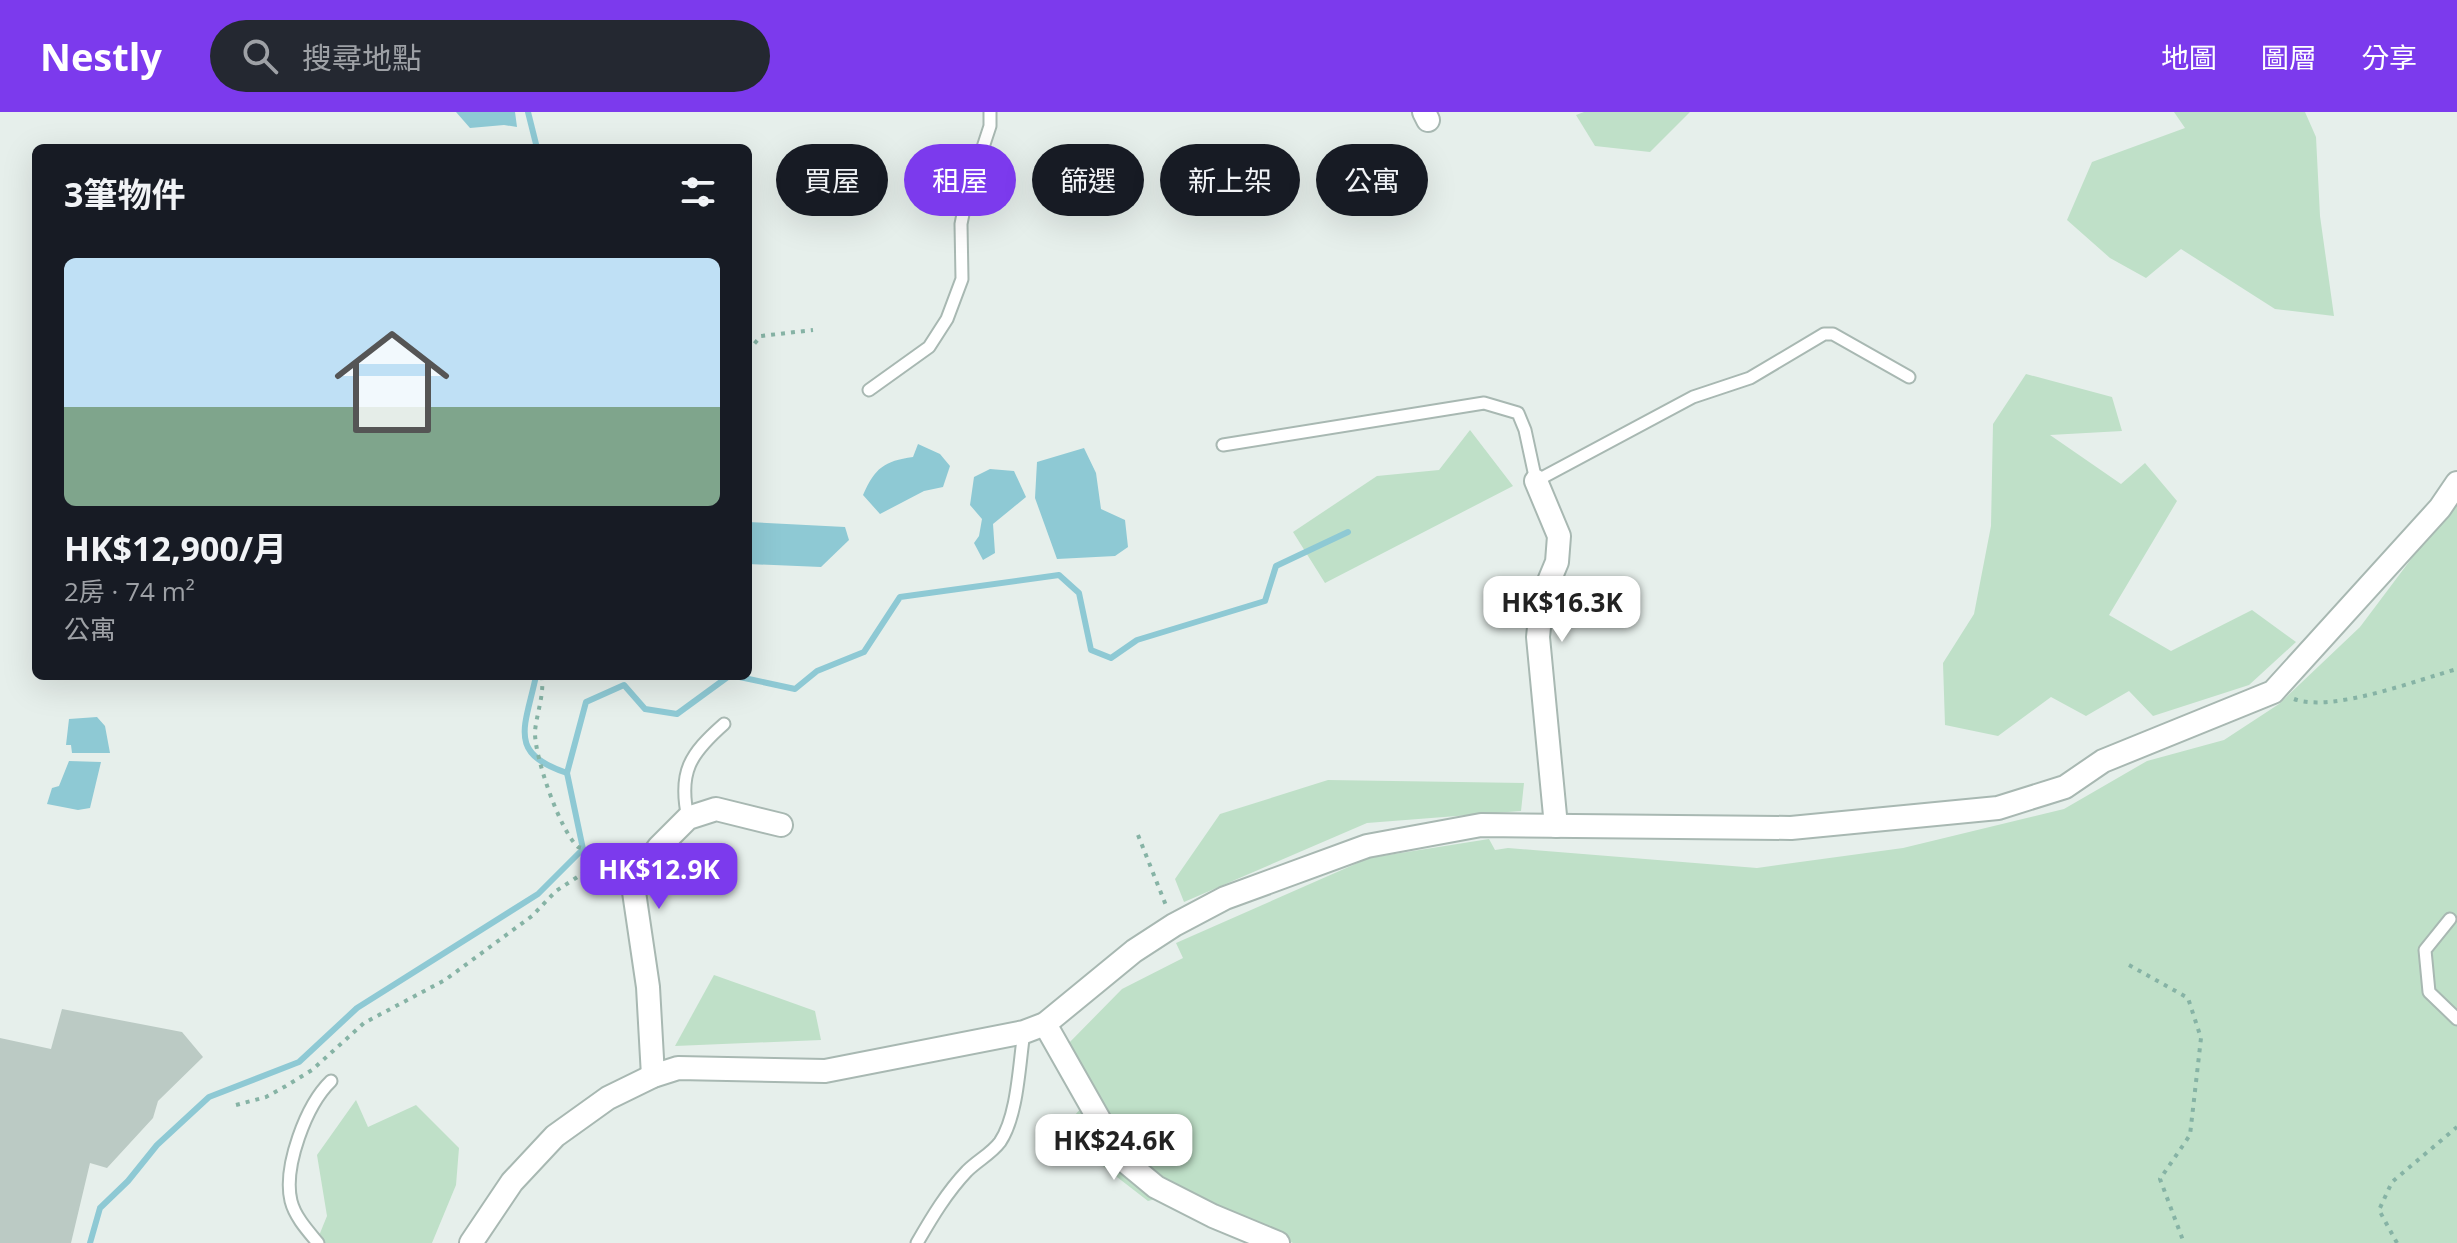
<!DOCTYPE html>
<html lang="zh-TW">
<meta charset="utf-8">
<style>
:root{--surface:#171b24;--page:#242831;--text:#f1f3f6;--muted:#9ea1a6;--accent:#7c3aed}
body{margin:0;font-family:"Open Sans","Noto Sans TC",sans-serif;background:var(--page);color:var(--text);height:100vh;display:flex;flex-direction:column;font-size:30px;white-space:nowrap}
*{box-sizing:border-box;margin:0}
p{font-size:26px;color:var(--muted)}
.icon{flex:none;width:44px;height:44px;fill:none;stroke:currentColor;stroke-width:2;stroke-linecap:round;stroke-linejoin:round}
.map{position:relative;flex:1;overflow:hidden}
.side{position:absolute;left:32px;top:32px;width:720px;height:536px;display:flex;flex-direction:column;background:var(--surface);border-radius:12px;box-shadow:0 8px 32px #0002}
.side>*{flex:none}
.banner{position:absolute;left:776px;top:32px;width:760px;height:72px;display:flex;gap:16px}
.price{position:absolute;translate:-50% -68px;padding:0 18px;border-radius:16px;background:#fff;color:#222;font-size:26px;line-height:52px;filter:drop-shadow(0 2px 4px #0008)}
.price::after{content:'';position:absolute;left:50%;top:48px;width:24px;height:18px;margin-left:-12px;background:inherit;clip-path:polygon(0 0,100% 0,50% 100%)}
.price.active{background:var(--accent);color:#fff}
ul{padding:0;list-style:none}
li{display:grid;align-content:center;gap:16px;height:424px;padding:0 32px}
li span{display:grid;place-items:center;height:248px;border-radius:12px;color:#555}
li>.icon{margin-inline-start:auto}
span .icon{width:144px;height:144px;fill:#fffc;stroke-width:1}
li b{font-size:34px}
h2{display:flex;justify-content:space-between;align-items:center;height:96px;padding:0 32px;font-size:34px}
.chip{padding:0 28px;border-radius:36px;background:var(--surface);box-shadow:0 8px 32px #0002;font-size:28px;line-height:72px}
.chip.active{background:var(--accent);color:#fff}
header{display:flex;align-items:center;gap:48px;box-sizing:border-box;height:112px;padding:0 40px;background:var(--accent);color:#fff}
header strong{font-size:38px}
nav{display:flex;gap:44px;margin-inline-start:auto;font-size:28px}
.search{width:560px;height:72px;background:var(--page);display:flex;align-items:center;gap:20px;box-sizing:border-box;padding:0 28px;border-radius:44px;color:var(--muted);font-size:30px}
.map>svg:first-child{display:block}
.green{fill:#bfe0c8}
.water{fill:#8ec9d4}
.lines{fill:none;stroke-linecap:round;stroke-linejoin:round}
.stream{stroke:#8ec9d4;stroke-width:6}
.building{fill:#bbcac4}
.service-casing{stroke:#a8b8b2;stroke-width:15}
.minor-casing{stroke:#a8b8b2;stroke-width:26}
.path{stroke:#86b3a5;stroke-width:4;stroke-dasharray:4 6;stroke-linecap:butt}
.service{stroke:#fff;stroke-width:11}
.minor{stroke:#fff;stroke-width:22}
</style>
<header>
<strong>Nestly</strong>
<div class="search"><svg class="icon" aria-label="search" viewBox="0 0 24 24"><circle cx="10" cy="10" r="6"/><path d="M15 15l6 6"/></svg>搜尋地點</div>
<nav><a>地圖</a><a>圖層</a><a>分享</a></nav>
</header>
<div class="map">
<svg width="2457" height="1131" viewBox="0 0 2457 1131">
<rect width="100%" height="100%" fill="#e6efeb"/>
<g class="green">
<polygon points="1584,0 1690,0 1650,40 1595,34 1576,3"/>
<polygon points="2174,0 2305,0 2316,25 2320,104 2334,204 2275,197 2181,137 2146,166 2110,146 2067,108 2092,50 2185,16"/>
<polygon points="2026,262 2112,285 2122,319 2050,323 2121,372 2145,351 2177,389 2109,503 2171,539 2252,498 2296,530 2249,573 2153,604 2129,579 2086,604 2051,585 1998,624 1945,613 1943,551 1974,502 1991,414 1993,312"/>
<polygon points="1470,318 1513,374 1325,471 1293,420 1377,364 1439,358"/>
<polygon points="2457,386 2457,1131 1293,1131 1182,1080 1148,1089 1095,1048 1065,1014 1092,984 1066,934 1122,877 1183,846 1176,831 1369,746 1489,727 1495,738 1508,736 1757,756 1903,736 2064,697 2147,649 2224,628 2279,592 2360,515"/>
<polygon points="1328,668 1524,671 1521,699 1367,711 1184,790 1175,767 1220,702"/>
<polygon points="714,863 815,899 821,928 675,934"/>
<polygon points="356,988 368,1015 416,993 459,1036 456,1073 432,1131 316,1131 327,1104 317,1043"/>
</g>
<g class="water">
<polygon points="456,0 515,0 517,15 504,13 470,16"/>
<path d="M918,332L940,342L950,354L943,375L924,379L880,402L863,383C875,356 884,349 913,345Z"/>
<polygon points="1084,336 1096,361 1101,397 1125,408 1128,435 1115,444 1057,447 1035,386 1037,350"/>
<polygon points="990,357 1014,359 1026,385 993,412 995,441 983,448 974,431 979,424 982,407 970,393 974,365"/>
<polygon points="748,410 845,415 849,428 821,455 748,452"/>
<polygon points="97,605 105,614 110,641 72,641 71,633 66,633 69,607"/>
<polygon points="69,649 101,650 90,696 78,698 47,692 52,676 59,674"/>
</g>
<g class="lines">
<g class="stream">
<polyline points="528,0 537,36"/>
<path d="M536,564C525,616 507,641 567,661"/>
<polyline points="735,564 795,577 817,559 864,540 900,485 1059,463 1079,481 1091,538 1111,546 1137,528 1265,489 1276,454 1348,420"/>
<polyline points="90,1131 100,1096 128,1069 157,1033 209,985 299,950 357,896 538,782 583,737 567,661 586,590 624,573 645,597 677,602 729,564"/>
</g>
</g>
<polygon class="building" points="62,897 182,920 203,945 158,989 153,1006 107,1056 90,1051 71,1131 0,1131 0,926 51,937"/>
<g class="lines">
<g class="service-casing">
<g id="service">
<polyline points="869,278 929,235 947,207 962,167 961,112 966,87 990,14 990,0"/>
<polyline points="1223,333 1484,291 1518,301 1525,318 1536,369 1693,285 1750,266 1824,222 1833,222 1909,265"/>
<path d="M688,706C678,660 690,642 724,612"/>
<polyline points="2450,807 2425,838 2429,880 2457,907"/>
<path d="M318,1131C308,1119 295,1105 291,1089C283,1055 306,993 331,969"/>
<path d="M917,1131C932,1105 947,1080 967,1059C978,1048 991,1042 1000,1030C1018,1003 1019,952 1024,920"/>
</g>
</g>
<g class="minor-casing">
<g id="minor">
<polyline points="1424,0 1428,8"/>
<polyline points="1536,369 1559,424 1557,450 1542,486 1538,525 1556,714"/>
<polyline points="1045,912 1121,1046 1156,1075 1213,1104 1278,1131"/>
<polyline points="653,964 648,875 634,780 643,757 659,735 688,706 716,697 781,713"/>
<polyline points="471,1131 512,1070 555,1024 608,986 653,964 678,956 825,959 1024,920 1045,912 1134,839 1174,813 1225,786 1367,734 1481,713 1791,716 1998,696 2065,675 2103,649 2273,580 2440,396 2457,371"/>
</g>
</g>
<g class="path">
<polyline points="748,239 761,224 813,218"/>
<path d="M542,564C544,584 537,600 535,619C534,644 560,719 578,735L605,742L611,748L612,776"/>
<path d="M2294,587C2332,601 2417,568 2457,557"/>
<polyline points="1138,723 1167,796"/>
<polyline points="2129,853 2188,886 2201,926 2190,1023 2160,1067 2184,1131"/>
<polyline points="236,993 266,985 286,974 312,958 364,911 445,868 532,804 556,779 582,762 602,741"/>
<polyline points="2397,1131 2379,1098 2392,1070 2457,1015"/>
</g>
<use href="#service" class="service"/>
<use href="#minor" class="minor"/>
</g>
</svg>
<b class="price" style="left:1562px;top:532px">HK$16.3K</b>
<b class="price active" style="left:659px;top:799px">HK$12.9K</b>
<b class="price" style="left:1114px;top:1070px">HK$24.6K</b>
<div class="banner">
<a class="chip">買屋</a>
<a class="chip active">租屋</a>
<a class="chip">篩選</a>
<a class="chip">新上架</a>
<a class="chip">公寓</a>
</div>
<section class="side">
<h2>3筆物件<svg class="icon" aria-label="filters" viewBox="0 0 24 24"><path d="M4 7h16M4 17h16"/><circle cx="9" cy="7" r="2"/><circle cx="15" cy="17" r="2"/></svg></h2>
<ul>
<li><span style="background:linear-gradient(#bfe0f5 60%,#7fa58c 0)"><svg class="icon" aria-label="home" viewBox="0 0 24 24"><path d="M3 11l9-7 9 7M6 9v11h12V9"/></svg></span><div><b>HK$12,900/月</b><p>2房 · 74 m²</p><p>公寓</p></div></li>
</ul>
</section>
</div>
